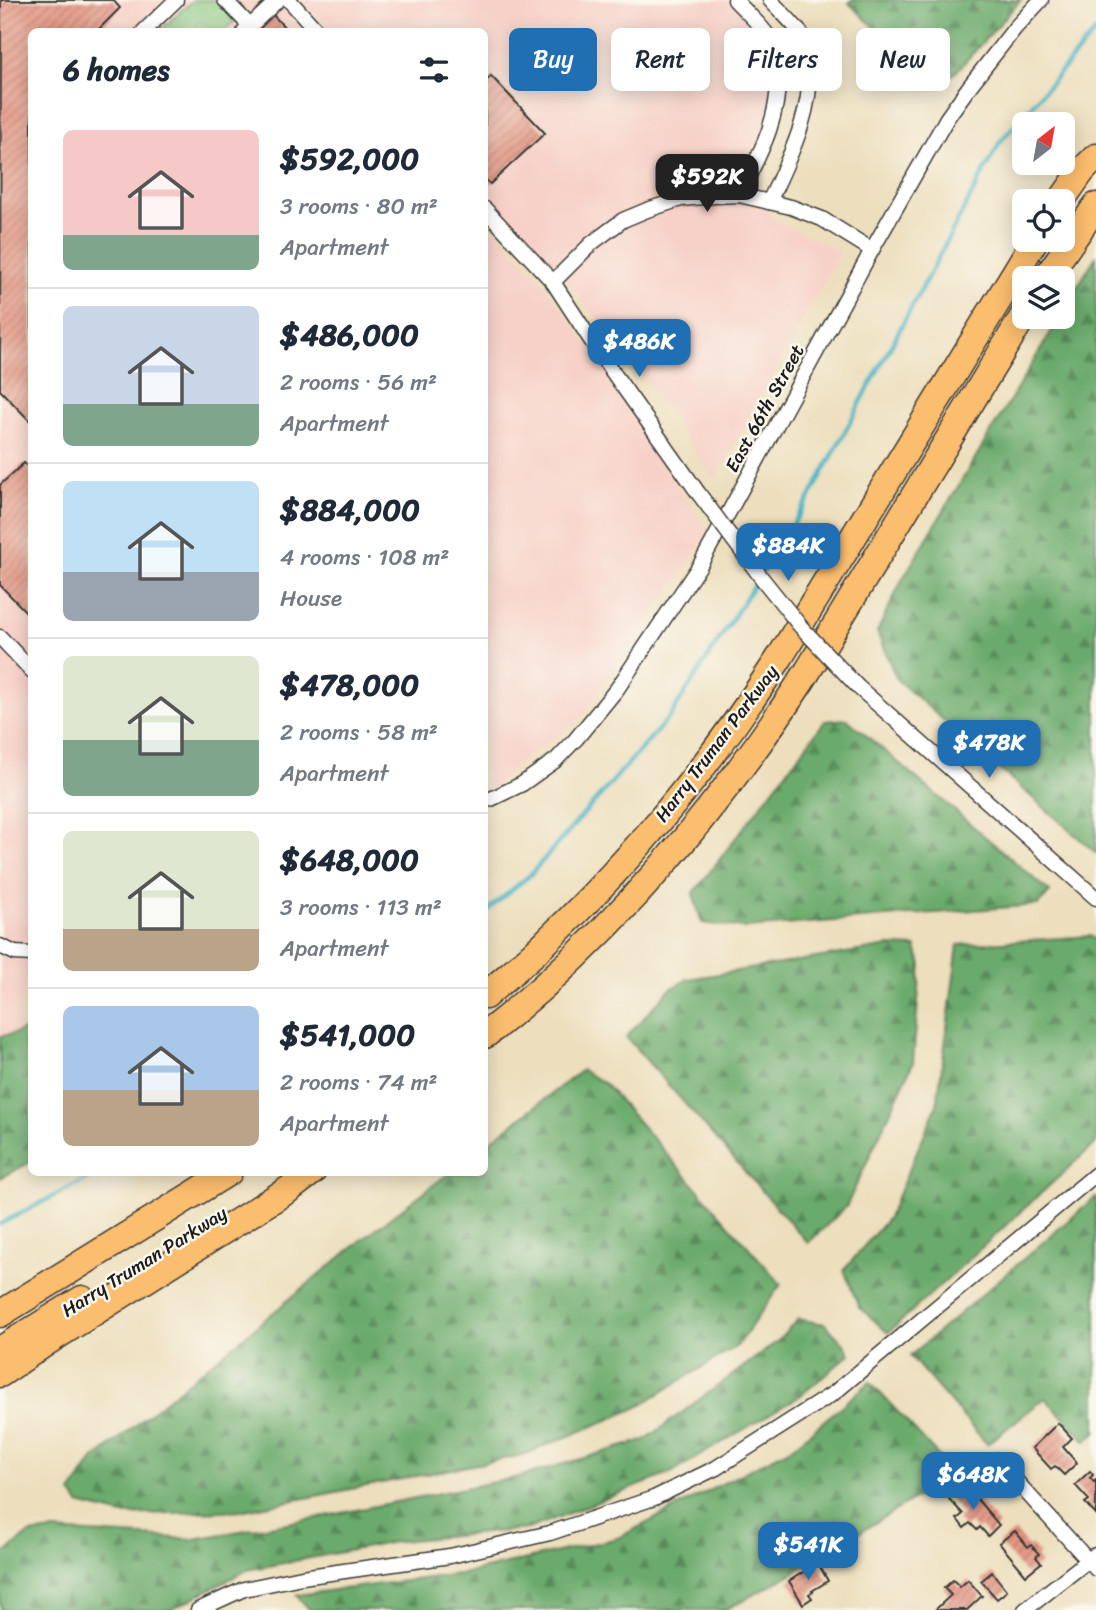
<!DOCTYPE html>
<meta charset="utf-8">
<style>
:root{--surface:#fff;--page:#f6f6f7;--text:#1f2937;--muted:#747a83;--line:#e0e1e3;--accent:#1f6fb2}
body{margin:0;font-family:Sriracha,sans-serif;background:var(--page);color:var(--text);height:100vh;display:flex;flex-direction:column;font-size:26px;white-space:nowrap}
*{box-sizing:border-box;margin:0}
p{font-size:23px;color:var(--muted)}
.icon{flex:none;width:38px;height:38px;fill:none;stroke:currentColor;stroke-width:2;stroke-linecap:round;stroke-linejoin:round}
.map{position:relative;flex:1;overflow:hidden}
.details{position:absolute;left:28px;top:28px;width:460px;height:1148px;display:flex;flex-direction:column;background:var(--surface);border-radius:10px;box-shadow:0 4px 18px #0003}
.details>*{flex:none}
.guide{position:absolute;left:509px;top:28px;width:481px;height:63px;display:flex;gap:14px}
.needle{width:46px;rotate:31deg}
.buttons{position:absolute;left:1012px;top:112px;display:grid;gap:14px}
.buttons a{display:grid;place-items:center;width:63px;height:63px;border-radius:10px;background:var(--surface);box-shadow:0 4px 18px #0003;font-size:35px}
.price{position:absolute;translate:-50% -60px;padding:0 16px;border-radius:14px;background:var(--accent);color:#fff;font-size:23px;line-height:46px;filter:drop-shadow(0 2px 4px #0008)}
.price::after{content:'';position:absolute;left:50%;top:42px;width:21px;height:16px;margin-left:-10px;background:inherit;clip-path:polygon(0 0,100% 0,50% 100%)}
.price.current{background:#222;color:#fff}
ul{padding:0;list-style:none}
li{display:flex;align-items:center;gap:21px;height:175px;padding:0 35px}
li+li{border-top:2px solid var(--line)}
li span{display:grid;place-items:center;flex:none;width:196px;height:140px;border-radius:10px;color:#555}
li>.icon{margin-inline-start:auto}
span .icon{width:84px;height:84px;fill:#fffc;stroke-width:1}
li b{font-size:30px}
h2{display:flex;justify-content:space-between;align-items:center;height:84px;padding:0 35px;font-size:30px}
.chip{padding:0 24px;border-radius:10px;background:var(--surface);box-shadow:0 4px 18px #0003;font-size:24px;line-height:63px}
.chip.current{background:var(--accent);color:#fff}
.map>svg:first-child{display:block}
.built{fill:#f7d1c8}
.forest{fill:url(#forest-firs);stroke:#446344;stroke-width:2}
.park{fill:url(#park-crowns);stroke:#50704c;stroke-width:2}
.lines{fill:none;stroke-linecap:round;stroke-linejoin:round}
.stream{stroke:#45b2c3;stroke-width:4.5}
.building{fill:url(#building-hatch)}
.minor-casing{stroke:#3b3934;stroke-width:17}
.motorway-casing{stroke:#3b3934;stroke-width:29}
.minor{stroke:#fff;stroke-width:14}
.motorway{stroke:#fbbd6e;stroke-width:26}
.minor-bridge-casing{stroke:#3b3934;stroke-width:17;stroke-linecap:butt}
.minor-bridge{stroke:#fff;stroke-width:14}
.labels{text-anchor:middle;stroke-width:5;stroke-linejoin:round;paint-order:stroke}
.street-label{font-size:19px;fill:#1c1c1c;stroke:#fbf7ec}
</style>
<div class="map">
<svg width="1096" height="1610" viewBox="0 0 1096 1610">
<defs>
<pattern id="forest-firs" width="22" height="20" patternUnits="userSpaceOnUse" patternTransform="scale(1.75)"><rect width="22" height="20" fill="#6baa6c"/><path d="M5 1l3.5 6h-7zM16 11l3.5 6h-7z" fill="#578a58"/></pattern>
<pattern id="park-crowns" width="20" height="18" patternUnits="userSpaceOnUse" patternTransform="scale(1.75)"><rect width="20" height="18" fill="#84c57d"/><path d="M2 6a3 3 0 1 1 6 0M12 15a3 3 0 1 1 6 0" fill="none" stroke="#71a96b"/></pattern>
<pattern id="building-hatch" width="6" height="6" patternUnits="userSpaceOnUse" patternTransform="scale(1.75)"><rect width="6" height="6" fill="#e28f7c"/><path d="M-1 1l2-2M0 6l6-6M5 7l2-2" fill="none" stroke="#b67465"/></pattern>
</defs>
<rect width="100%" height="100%" fill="#fbf7ec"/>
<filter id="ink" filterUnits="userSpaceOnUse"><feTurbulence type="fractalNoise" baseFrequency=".0143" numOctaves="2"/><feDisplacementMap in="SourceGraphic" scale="14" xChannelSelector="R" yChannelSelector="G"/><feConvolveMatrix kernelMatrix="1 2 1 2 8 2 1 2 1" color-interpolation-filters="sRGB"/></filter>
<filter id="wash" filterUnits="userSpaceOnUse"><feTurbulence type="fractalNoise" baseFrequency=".00686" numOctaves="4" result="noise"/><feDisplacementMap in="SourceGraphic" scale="28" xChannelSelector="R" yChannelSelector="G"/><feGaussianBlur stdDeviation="1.57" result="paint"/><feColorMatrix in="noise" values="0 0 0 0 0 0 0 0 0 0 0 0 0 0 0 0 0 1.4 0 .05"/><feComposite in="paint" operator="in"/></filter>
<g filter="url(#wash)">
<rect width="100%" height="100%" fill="#eddfbe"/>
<g class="built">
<polygon points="0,0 275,0 305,31 32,32 32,944 17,1033 0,1036"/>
<polygon points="302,0 732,0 769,52 777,98 751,163 772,218 840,252 715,480 648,384 550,260 485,191 485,32 332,31"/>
<polygon points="485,220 536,273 622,392 667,469 709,534 578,721 513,768 490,791 485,794"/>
</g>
<g class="forest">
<polygon points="852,0 1021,0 956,72 935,86 849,3"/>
<polygon points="1096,256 1096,853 897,680 877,632 902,580 1060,317 1062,317 1062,312"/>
<polygon points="847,719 1050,892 1038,905 746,928 702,923 693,894 825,721"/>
<polygon points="1090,936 1096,940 1096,1143 888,1333 859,1307 844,1270 888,1218 937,1105 958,945"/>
<polygon points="889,946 916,947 921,964 913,1063 846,1207 808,1243 626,1037 669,990 688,979"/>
<polygon points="31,1027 31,1162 0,1178 0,1036 17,1033"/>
<polygon points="582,1070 605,1084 781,1284 737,1346 634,1409 523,1455 245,1510 123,1515 79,1504 71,1493 92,1461 369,1234 449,1173 485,1172 485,1145"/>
<polygon points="1096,1197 1096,1432 1086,1441 1045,1398 987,1444 910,1356"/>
<polygon points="798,1319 825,1324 844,1344 850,1354 800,1396 669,1474 528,1529 400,1541 247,1570 170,1610 0,1610 0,1557 29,1534 54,1531 194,1539 316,1518 519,1477 645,1440 778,1341"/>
<polygon points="870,1382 955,1474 790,1575 725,1610 310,1610 296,1595 467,1573 618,1538 793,1447"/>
</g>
<polygon class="park" points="193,0 217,0 235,21 224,31 158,32"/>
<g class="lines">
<g class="stream">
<polyline points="485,912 530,875 671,715 809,499 1000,142 1096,31"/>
<polyline points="0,1224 100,1172"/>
</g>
</g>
<g id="blocks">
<g class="building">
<polygon points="1,0 113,0 120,8 96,32 32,32 32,423 0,390"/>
<polygon points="273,15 289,32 256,32"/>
<polygon points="491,76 545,133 490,184 485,179 485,82"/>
<polygon points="24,463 32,471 32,618 0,585 0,485"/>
<polygon points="1058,1423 1072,1438 1063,1447 1077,1463 1064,1475 1055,1466 1051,1469 1032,1448"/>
<polygon points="1090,1471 1093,1475 1090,1478 1094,1482 1096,1480 1096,1515 1085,1503 1089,1500 1075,1485"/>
<polygon points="965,1485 999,1525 988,1536 980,1527 977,1530 970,1523 964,1528 957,1519 963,1514 949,1499"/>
<polygon points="1015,1531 1028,1547 1031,1545 1039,1554 1036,1557 1041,1563 1026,1575 999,1543"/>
<polygon points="818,1563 828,1581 812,1591 813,1592 809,1594 812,1598 803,1604 789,1581"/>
<polygon points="992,1572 1007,1591 997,1599 981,1581"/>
<polygon points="953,1580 960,1587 968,1580 982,1596 967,1610 935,1610 951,1595 944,1588"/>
</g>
</g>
</g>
<g filter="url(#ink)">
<use href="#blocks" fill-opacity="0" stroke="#3b3934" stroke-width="2"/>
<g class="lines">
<g class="minor-casing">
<g id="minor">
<polyline points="225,0 250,26"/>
<polyline points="289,0 318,32"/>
<path d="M735,0C748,14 766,29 774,46C777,52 777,60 777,67C783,113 759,156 739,195"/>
<polyline points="143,32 176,0"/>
<polyline points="244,32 278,0"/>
<path d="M769,202C790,156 815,109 809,57C808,52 808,46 806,41C797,26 782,13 770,0"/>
<polyline points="485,209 553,282 600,354 699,494"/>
<polyline points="553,282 592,243 623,220 647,210 681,199 714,196 739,195 791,207 822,219 872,250"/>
<polyline points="0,637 32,671"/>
<polyline points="858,687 1096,898"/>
<polyline points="485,800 491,799 522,784 556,760 576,739 617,689 700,565 872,250 947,118 969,87 1015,28 1041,0"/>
<polyline points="0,946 15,953 32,954"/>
<polyline points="997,1460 1096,1569"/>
<polyline points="198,1610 244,1589 302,1577 450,1556 550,1533 654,1498 716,1468 834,1393 1096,1174"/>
<polyline points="1025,1610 1095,1555"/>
</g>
</g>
<g class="motorway-casing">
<g id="motorway">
<polyline points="1061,201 1082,171 1096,157"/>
<polyline points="1046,278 1096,206"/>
<path d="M485,996C506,977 529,959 549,939C637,855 714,759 780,657L1035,240"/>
<path d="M485,1035C612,936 718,809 806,674L1024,315"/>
<polyline points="0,1314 229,1172"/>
<polyline points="0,1350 82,1299"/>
<polyline points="0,1374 47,1342 291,1188 312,1172"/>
</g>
</g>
<use href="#minor" class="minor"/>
<use href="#motorway" class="motorway"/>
<g class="minor-bridge-casing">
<polyline id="minor-bridge" points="699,494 764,581 801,627 858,687"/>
</g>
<use href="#minor-bridge" class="minor-bridge"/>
</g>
</g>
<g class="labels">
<g class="street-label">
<text transform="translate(764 408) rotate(-61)" y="7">East 66th Street</text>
<text transform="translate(716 743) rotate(-53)" y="7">Harry Truman Parkway</text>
<text transform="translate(144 1261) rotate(-32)" y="7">Harry Truman Parkway</text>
</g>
</g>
</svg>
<div class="buttons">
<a><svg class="needle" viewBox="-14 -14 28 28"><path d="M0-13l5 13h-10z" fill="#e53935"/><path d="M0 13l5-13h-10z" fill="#747a83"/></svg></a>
<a><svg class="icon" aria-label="locate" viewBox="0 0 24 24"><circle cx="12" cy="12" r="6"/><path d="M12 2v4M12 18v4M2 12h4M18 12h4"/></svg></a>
<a><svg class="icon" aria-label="layers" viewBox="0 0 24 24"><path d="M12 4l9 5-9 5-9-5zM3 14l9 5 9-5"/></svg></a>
</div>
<b class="price current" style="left:707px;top:214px">$592K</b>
<b class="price" style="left:639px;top:379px">$486K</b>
<b class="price" style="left:788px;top:583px">$884K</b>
<b class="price" style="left:989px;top:780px">$478K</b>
<b class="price" style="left:973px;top:1512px">$648K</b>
<b class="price" style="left:808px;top:1582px">$541K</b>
<div class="guide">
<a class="chip current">Buy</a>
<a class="chip">Rent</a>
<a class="chip">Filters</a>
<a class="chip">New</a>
</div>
<section class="details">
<h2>6 homes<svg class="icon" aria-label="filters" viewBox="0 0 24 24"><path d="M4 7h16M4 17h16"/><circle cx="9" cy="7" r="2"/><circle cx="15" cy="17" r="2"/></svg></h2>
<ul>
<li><span style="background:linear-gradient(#f6c9c9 75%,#7fa58c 0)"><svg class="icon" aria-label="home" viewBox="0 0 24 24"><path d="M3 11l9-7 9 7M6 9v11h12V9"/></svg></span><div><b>$592,000</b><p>3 rooms · 80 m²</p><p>Apartment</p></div></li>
<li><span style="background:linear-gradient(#c9d6e8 70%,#7fa58c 0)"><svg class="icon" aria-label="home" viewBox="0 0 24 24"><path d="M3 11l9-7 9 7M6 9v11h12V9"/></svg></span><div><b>$486,000</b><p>2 rooms · 56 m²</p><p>Apartment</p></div></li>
<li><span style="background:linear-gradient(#bfe0f5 65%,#9aa5b1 0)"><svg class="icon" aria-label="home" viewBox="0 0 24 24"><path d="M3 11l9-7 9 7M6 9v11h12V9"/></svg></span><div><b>$884,000</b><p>4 rooms · 108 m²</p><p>House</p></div></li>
<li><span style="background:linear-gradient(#dfe7d0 60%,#7fa58c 0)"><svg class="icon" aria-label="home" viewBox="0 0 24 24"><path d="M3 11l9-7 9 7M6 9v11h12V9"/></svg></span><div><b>$478,000</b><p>2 rooms · 58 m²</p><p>Apartment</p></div></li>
<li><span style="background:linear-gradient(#dfe7d0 70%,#b9a48a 0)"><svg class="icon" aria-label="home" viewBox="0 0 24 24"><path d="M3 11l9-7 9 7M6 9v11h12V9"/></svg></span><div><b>$648,000</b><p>3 rooms · 113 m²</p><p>Apartment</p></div></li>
<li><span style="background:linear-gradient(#a9c7e8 60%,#b9a48a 0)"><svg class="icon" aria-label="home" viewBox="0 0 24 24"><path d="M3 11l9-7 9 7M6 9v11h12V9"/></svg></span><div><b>$541,000</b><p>2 rooms · 74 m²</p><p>Apartment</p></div></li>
</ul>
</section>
</div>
